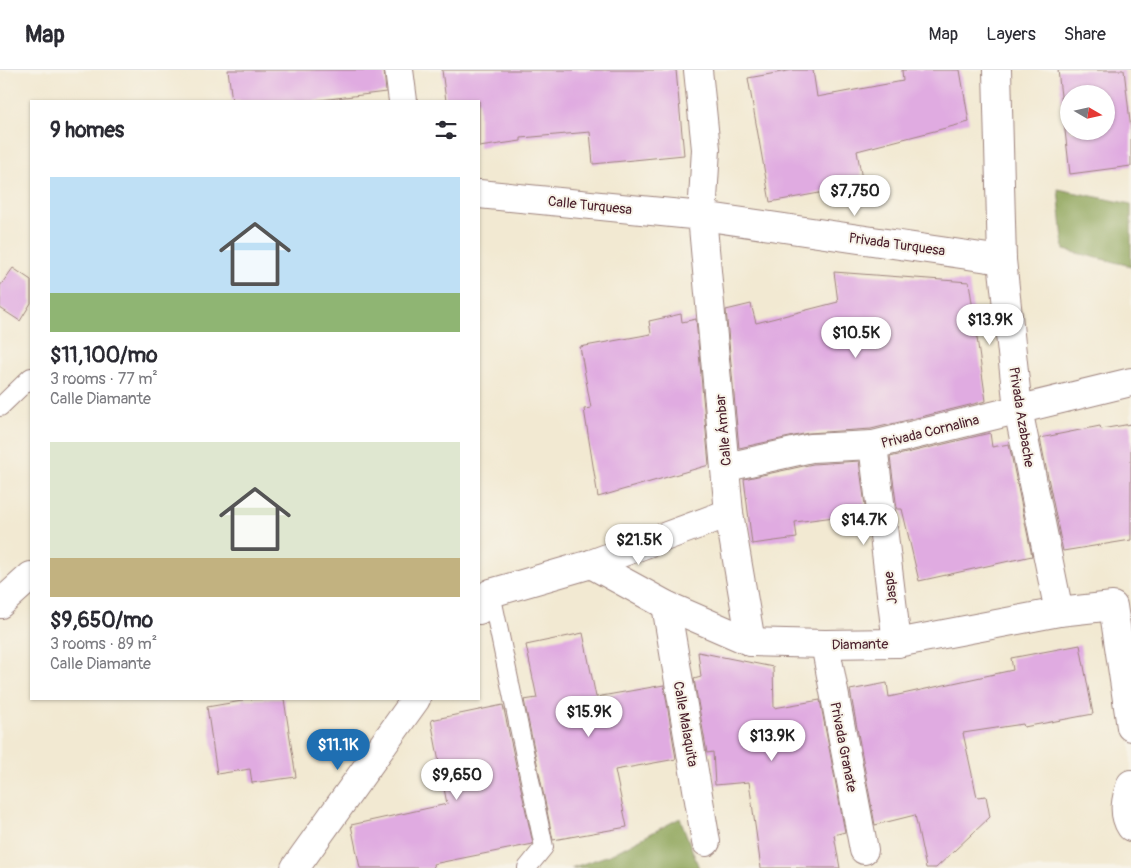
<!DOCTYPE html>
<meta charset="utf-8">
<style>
:root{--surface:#fff;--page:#f7f7f7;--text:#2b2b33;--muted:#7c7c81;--line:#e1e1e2;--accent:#1f6fb2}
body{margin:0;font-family:Pangolin,sans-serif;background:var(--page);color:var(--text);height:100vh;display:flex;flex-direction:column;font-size:19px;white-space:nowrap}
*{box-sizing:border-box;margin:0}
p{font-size:16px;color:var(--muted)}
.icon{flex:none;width:28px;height:28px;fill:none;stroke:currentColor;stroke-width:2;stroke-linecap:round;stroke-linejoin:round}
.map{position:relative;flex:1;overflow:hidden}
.sheet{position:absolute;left:30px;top:30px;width:450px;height:600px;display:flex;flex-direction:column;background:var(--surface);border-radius:0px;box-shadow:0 1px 4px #0004}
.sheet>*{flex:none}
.needle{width:32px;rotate:99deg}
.buttons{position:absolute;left:1060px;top:15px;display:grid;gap:10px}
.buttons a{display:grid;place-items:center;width:55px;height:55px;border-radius:50%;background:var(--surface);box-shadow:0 1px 4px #0004;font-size:25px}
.price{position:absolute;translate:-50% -42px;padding:0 11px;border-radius:18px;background:#fff;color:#222;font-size:16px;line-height:32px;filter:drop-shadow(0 1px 2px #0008)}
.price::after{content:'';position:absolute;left:50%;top:30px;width:15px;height:11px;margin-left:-8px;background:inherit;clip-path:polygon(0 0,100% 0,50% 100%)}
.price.active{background:var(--accent);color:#fff}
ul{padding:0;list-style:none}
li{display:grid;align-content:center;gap:10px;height:265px;padding:0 20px}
li span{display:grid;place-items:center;height:155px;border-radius:0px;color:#555}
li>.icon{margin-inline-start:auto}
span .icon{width:90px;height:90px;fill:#fffc;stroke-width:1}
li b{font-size:21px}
h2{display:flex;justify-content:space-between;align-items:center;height:60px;padding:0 20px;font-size:21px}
header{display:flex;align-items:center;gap:30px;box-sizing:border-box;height:70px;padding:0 25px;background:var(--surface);border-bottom:1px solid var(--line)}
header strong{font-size:24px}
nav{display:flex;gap:28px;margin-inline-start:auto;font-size:18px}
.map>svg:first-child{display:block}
.forest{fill:#8aa254;stroke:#6a6040}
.building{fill:#e0abe1;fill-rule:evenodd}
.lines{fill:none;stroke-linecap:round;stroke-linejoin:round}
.lane-casing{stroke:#9e847e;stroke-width:20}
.street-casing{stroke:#9e847e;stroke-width:30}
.lane{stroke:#fff;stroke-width:18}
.street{stroke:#fff;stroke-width:28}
.labels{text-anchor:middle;stroke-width:4;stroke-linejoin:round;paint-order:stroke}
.street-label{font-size:14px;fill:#4a1f2b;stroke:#f7f3e8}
</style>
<header>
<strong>Map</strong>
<nav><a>Map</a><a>Layers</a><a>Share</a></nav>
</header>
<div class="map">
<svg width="1131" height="798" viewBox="0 0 1131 798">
<rect width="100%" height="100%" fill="#f7f3e8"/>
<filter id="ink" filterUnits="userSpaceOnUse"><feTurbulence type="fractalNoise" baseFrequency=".02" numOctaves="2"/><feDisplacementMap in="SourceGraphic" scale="10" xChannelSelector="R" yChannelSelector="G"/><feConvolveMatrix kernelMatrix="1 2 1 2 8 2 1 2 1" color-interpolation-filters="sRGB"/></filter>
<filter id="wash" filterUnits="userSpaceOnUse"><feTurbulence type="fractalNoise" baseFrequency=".0096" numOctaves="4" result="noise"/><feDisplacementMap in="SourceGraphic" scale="20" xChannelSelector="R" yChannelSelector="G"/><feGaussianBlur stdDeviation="1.12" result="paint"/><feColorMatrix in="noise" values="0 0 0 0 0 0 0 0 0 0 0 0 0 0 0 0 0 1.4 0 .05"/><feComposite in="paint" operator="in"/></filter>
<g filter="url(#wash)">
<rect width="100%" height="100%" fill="#f2e9d2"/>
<g class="forest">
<polygon points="1058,119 1131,134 1131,196 1064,180"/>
<polygon points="680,748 699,798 571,798 612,784"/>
</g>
<g id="blocks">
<g class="building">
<polygon points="228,0 384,0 386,22 312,31 232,31"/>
<polygon points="442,0 676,0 684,85 593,94 590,62 521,68 521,71 479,77 479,31 446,31"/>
<polygon points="793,0 813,0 817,27 903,11 902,0 960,0 969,52 857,81 863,115 770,132 748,8"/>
<path d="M1058,0H1124L1131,60V96L1070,104ZM1069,24H1106V61H1069Z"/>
<polygon points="13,198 31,210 31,233 20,251 0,238 0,216"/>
<polygon points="834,202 969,212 986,331 871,359 808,363 739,378 726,240 751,234 756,253 838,232"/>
<polygon points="681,244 682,252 696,249 709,395 598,427 584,339 591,338 580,277 651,264 649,251"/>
<polygon points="1131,354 1131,470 1063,481 1040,368 1100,356 1101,359"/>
<polygon points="990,363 992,377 1009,374 1032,486 919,511 902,439 897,439 890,387"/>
<polygon points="859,391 866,443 795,452 797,468 752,474 744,409 813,394"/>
<polygon points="583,563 596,627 664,615 676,689 615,700 627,757 553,770 524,630 537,628 526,575"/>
<polygon points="1080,575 1093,644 1024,657 1023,654 963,663 977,727 986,726 990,747 936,798 926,798 915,745 875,755 850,620 887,613 889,627 1013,600 1011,588"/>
<polygon points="698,582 773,597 774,638 820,630 845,762 834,765 840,798 761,798 749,712 715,715 713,682 707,683 694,609 701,607"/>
<polygon points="242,629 284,629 296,707 252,713 250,699 217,704 207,637 242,631"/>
<polygon points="503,635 533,774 433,794 434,798 360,798 351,755 447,734 431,650"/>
</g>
</g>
</g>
<g filter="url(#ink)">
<use href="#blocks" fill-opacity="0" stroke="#9e847e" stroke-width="1"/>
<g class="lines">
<g class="lane-casing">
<g id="lane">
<polyline points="0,337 31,307"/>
<polyline points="491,523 544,777 527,798"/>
</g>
</g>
<g class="street-casing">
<g id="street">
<polyline points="399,0 403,31"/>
<polyline points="698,0 706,79 702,146 729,443 751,572"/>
<polyline points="997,0 1002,190 1018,339 1059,542"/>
<polyline points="479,124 702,146 1002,190"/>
<polyline points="873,375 897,573"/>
<polyline points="727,397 811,378 873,375 1131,312"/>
<polyline points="591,494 666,535 751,572 825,574 897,573 1059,542 1113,536 1131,657"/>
<polyline points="0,534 31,506"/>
<polyline points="666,535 706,772"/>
<polyline points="479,540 491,523 591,494 729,443"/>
<polyline points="825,574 864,780"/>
<path d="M1131,714C1126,728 1122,743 1131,757"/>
<polyline points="295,798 416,629"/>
</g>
</g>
<use href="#lane" class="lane"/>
<use href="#street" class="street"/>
</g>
</g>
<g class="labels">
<g class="street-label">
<text transform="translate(590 135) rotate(6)" y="5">Calle Turquesa</text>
<text transform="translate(897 174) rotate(8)" y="5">Privada Turquesa</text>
<text transform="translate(1022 347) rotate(81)" y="5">Privada Azabache</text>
<text transform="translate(723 360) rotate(-95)" y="5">Calle Ámbar</text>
<text transform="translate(930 361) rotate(-14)" y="5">Privada Cornalina</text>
<text transform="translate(890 518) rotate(-97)" y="5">Jaspe</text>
<text transform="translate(860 574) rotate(-1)" y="5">Diamante</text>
<text transform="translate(686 654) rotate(80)" y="5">Calle Malaquita</text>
<text transform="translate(844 677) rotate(79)" y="5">Privada Granate</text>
</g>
</g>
</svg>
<div class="buttons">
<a><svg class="needle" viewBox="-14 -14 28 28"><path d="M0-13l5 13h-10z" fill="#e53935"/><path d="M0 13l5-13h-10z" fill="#7c7c81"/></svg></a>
</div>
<b class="price" style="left:855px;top:147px">$7,750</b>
<b class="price" style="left:990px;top:276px">$13.9K</b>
<b class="price" style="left:856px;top:289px">$10.5K</b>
<b class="price" style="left:864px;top:476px">$14.7K</b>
<b class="price" style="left:639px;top:496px">$21.5K</b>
<b class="price" style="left:589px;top:668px">$15.9K</b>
<b class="price" style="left:772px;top:692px">$13.9K</b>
<b class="price active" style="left:338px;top:701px">$11.1K</b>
<b class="price" style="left:457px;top:731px">$9,650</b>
<section class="sheet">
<h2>9 homes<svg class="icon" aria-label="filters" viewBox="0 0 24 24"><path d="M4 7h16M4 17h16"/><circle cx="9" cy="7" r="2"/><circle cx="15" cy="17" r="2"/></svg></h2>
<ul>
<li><span style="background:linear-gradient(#bfe0f5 75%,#8fb573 0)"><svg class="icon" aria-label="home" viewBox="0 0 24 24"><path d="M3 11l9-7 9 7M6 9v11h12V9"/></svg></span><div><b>$11,100/mo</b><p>3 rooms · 77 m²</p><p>Calle Diamante</p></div></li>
<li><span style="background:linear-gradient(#dfe7d0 75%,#c2b280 0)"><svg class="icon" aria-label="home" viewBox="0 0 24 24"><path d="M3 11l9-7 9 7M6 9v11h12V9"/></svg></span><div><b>$9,650/mo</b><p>3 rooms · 89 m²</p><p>Calle Diamante</p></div></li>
</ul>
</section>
</div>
